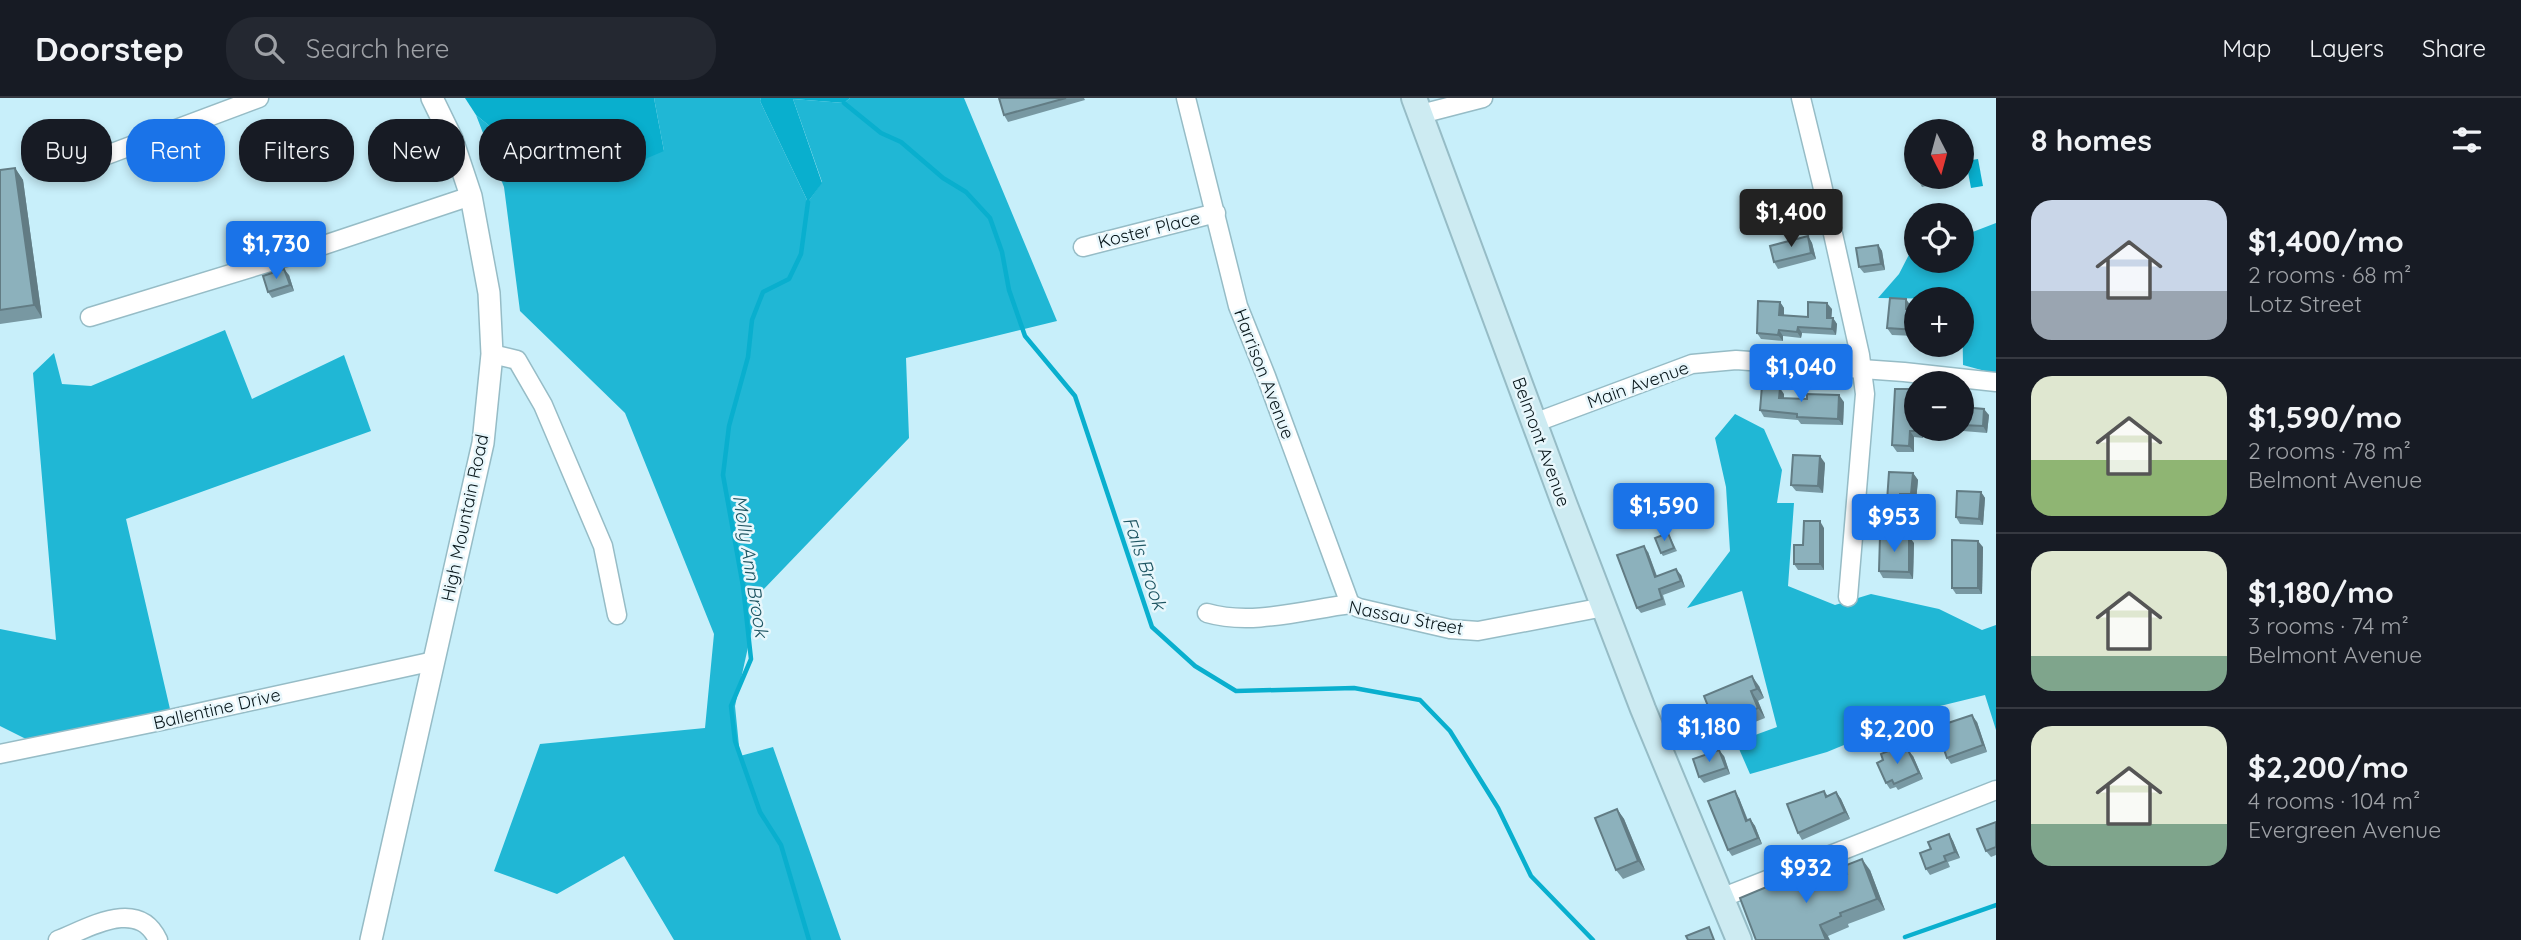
<!DOCTYPE html>
<meta charset="utf-8">
<style>
:root{--surface:#171b24;--page:#242831;--text:#f1f3f6;--muted:#9ea1a6;--line:#363941;--accent:#1a73e8}
body{margin:0;font-family:Quicksand,sans-serif;background:var(--page);color:var(--text);height:100vh;display:flex;flex-direction:column;font-size:26px;white-space:nowrap}
*{box-sizing:border-box;margin:0}
p{font-size:23px;color:var(--muted)}
.icon{flex:none;width:38px;height:38px;fill:none;stroke:currentColor;stroke-width:2;stroke-linecap:round;stroke-linejoin:round}
.map{position:relative;flex:1;overflow:hidden}
.details{display:flex;flex-direction:column;background:var(--surface);width:525px}
.details>*{flex:none}
.hud{position:absolute;left:21px;top:21px;width:665px;height:63px;display:flex;gap:14px}
.needle{width:46px;rotate:174deg}
.controls{position:absolute;left:1904px;top:21px;display:grid;gap:14px}
.controls a{display:grid;place-items:center;width:70px;height:70px;border-radius:50%;background:var(--surface);box-shadow:0 4px 10px #0003;font-size:35px}
.price{position:absolute;translate:-50% -60px;padding:0 16px;border-radius:7px;background:var(--accent);color:#fff;font-size:23px;line-height:46px;filter:drop-shadow(0 2px 4px #0008)}
.price::after{content:'';position:absolute;left:50%;top:42px;width:21px;height:16px;margin-left:-10px;background:inherit;clip-path:polygon(0 0,100% 0,50% 100%)}
.price.selected{background:#222;color:#fff}
ul{padding:0;list-style:none}
li{display:flex;align-items:center;gap:21px;height:175px;padding:0 35px}
li+li{border-top:2px solid var(--line)}
li span{display:grid;place-items:center;flex:none;width:196px;height:140px;border-radius:21px;color:#555}
li>.icon{margin-inline-start:auto}
span .icon{width:84px;height:84px;fill:#fffc;stroke-width:1}
li b{font-size:30px}
h2{display:flex;justify-content:space-between;align-items:center;height:84px;padding:0 35px;font-size:30px}
.pill{padding:0 24px;border-radius:28px;background:var(--surface);box-shadow:0 4px 10px #0003;font-size:24px;line-height:63px}
.pill.selected{background:var(--accent);color:#fff}
header{display:flex;align-items:center;gap:42px;box-sizing:border-box;height:98px;padding:0 35px;background:var(--surface);border-bottom:2px solid var(--line)}
header strong{font-size:33px}
nav{display:flex;gap:38px;margin-inline-start:auto;font-size:24px}
.search{width:490px;height:63px;background:var(--page);display:flex;align-items:center;gap:18px;box-sizing:border-box;padding:0 24px;border-radius:28px;color:var(--muted);font-size:26px}
main{display:flex;flex:1;min-height:0}
.map>svg:first-child{display:block}
.forest{fill:#20b7d5}
.water{fill:#09afce}
.lines{fill:none;stroke-linecap:round;stroke-linejoin:round}
.stream{stroke:#09afce;stroke-width:4.5}
.minor-casing{stroke:#96bcc6;stroke-width:21}
.tertiary-casing{stroke:#96bcc6;stroke-width:24}
.secondary-casing{stroke:#96bcc6;stroke-width:28}
.minor{stroke:#fff;stroke-width:18}
.tertiary{stroke:#fff;stroke-width:21}
.secondary{stroke:#cdebf2;stroke-width:24}
.wall{fill:#7898a2}
.shaded-wall{fill:#627c84}
.building{fill:#8cb1bc;stroke:#627c84;stroke-width:2}
.labels{text-anchor:middle;stroke-width:5;stroke-linejoin:round;paint-order:stroke}
.street-label{font-size:18px;fill:#08161a;stroke:#e8f7fc}
.water-label{font-size:19px;font-style:italic;fill:#1f5663;stroke:#e8f7fc}
</style>
<header>
<strong>Doorstep</strong>
<div class="search"><svg class="icon" aria-label="search" viewBox="0 0 24 24"><circle cx="10" cy="10" r="6"/><path d="M15 15l6 6"/></svg>Search here</div>
<nav><a>Map</a><a>Layers</a><a>Share</a></nav>
</header>
<main>
<div class="map">
<svg width="1996" height="842" viewBox="0 0 1996 842">
<rect width="100%" height="100%" fill="#c8effa"/>
<g class="forest">
<polygon points="654,0 761,0 760,3 808,104 822,84 793,1 844,5 850,0 964,0 1057,223 906,260 909,340 760,495 735,608 740,658 773,649 841,842 674,842 624,758 557,796 494,773 540,646 705,630 714,536 625,315 520,213 504,89 476,17 520,53 664,53"/>
<polygon points="1962,117 1970,135 1996,125 1996,276 1963,267 1962,201 1878,200 1899,176 1916,143 1916,163 1962,163"/>
<polygon points="225,232 252,301 344,257 371,333 126,421 173,624 42,649 0,628 0,531 56,542 33,275 54,255 62,286 91,288"/>
<polygon points="1735,316 1764,331 1782,372 1777,405 1794,405 1788,488 1835,507 1871,496 1939,511 1982,532 1996,527 1996,632 1985,597 1936,609 1827,654 1750,676 1736,644 1777,629 1742,493 1687,510 1730,453 1726,389 1715,340"/>
</g>
<g class="water">
<polygon points="465,0 654,0 664,53 624,70 520,53 476,17"/>
<polygon points="761,0 850,0 844,5 793,1 822,85 808,104 760,3"/>
<polygon points="1978,61 1983,88 1971,90 1966,63"/>
</g>
<g class="lines">
<g class="stream">
<polyline points="844,5 881,35 901,44 943,80 966,94 990,120 1002,154 1009,192 1025,238 1075,298 1152,529 1195,568 1236,593 1354,590 1420,602 1450,633 1498,710 1531,778 1593,842"/>
<polyline points="808,104 801,156 789,181 763,194 752,222 748,259 729,328 723,377 743,488 751,561 731,608 735,643 760,714 781,747 809,842"/>
<polyline points="1905,839 1996,807"/>
</g>
<g class="minor-casing">
<g id="minor">
<polyline points="1186,0 1238,208 1266,278 1350,506"/>
<polyline points="1801,0 1821,82 1860,257 1865,296 1848,499"/>
<polyline points="1421,16 1483,0"/>
<polyline points="64,73 259,0"/>
<polyline points="1083,149 1216,115"/>
<polyline points="90,219 309,152 471,98"/>
<polyline points="492,256 517,262 543,307 603,448 617,517"/>
<polyline points="1534,325 1692,266 1736,262 1904,274 1996,284"/>
<path d="M1207,515C1252,528 1304,512 1350,506L1359,510L1450,531L1478,533L1604,509"/>
<polyline points="0,656 161,623 434,563"/>
<polyline points="1721,800 1996,692"/>
<path d="M58,842C89,830 138,799 158,842"/>
</g>
</g>
<g class="tertiary-casing">
<polyline id="tertiary" points="371,842 483,345 492,256 489,195 471,98 452,41 432,0"/>
</g>
<g class="secondary-casing">
<polyline id="secondary" points="1414,0 1564,405 1643,611 1739,842"/>
</g>
<use href="#minor" class="minor"/>
<use href="#tertiary" class="tertiary"/>
<use href="#secondary" class="secondary"/>
</g>
<g class="wall">
<polygon points="999,0 1084,0 1085,2 1008,24 1004,17"/>
<polygon points="15,70 23,82 42,220 0,226 0,72"/>
<polygon points="1917,79 1942,79 1943,84 1922,89 1918,82"/>
<polygon points="1808,138 1812,145 1816,161 1778,171 1774,164"/>
<polygon points="1878,147 1882,153 1885,172 1864,175 1859,169"/>
<polygon points="289,177 294,193 272,200 268,194"/>
<polygon points="1780,204 1784,210 1784,217 1808,219 1832,211 1831,220 1833,220 1837,226 1836,237 1802,235 1801,240 1783,238 1783,243 1761,241 1757,235"/>
<polygon points="1911,208 1910,211 1916,211 1916,238 1892,237 1887,230"/>
<polygon points="1895,291 1924,331 1923,340 1914,339 1914,354 1897,354 1892,347"/>
<polygon points="1784,296 1784,300 1844,304 1843,327 1801,326 1798,322 1764,319 1760,312"/>
<polygon points="1962,309 1989,317 1987,335 1963,333 1961,331"/>
<polygon points="1825,365 1823,395 1796,393 1791,387"/>
<polygon points="1913,375 1918,382 1916,403 1905,402 1904,411 1892,410 1887,403"/>
<polygon points="1981,394 1985,400 1983,427 1960,426 1956,419"/>
<polygon points="1824,430 1824,472 1798,472 1794,466 1803,447"/>
<polygon points="1668,435 1677,453 1663,458 1661,455"/>
<polygon points="1914,445 1913,481 1883,480 1879,473"/>
<polygon points="1983,449 1982,496 1956,496 1952,490"/>
<polygon points="1648,454 1657,478 1681,477 1685,489 1663,497 1666,507 1641,515 1637,510"/>
<polygon points="1759,588 1764,600 1758,603 1765,620 1722,637 1716,628 1704,598"/>
<polygon points="1977,624 1987,654 1951,666 1947,660"/>
<polygon points="1899,656 1913,658 1923,681 1898,692 1896,689 1890,691 1886,685"/>
<polygon points="1724,658 1730,676 1704,685 1699,679"/>
<polygon points="1824,693 1828,698 1836,694 1841,701 1850,721 1802,742 1798,735"/>
<polygon points="1739,700 1748,722 1750,721 1755,728 1762,746 1732,758 1728,752"/>
<polygon points="1617,711 1624,721 1645,772 1623,781 1616,772"/>
<polygon points="1996,724 1996,757 1991,759 1986,753"/>
<polygon points="1949,736 1953,743 1960,760 1948,764 1950,769 1930,777 1926,771 1931,751"/>
<polygon points="1870,772 1885,812 1848,826 1849,829 1828,838 1756,842 1800,775 1808,786 1810,791"/>
</g>
<g class="shaded-wall">
<polygon points="15,70 23,82 42,220 34,207"/>
<polygon points="1808,138 1812,145 1816,161 1811,155"/>
<polygon points="1878,147 1882,153 1885,172 1881,166"/>
<polygon points="284,171 289,177 294,193 290,187"/>
<polygon points="1906,201 1911,208 1910,217 1906,211"/>
<polygon points="1780,204 1784,210 1784,223 1779,217"/>
<polygon points="1827,205 1832,211 1831,226 1827,220"/>
<polygon points="1833,220 1837,226 1836,237 1832,231"/>
<polygon points="1798,229 1802,235 1801,240 1797,234"/>
<polygon points="1779,232 1783,238 1783,243 1778,237"/>
<polygon points="1780,290 1784,296 1784,306 1779,300"/>
<polygon points="1839,297 1844,304 1843,327 1838,321"/>
<polygon points="1984,311 1989,317 1987,335 1983,328"/>
<polygon points="1919,331 1924,331 1923,340 1919,333"/>
<polygon points="1910,333 1914,339 1914,354 1909,348"/>
<polygon points="1820,358 1825,365 1823,395 1818,388"/>
<polygon points="1913,375 1918,382 1916,403 1911,396"/>
<polygon points="1981,394 1985,400 1983,427 1979,421"/>
<polygon points="1900,396 1905,402 1904,411 1900,404"/>
<polygon points="1820,423 1824,430 1824,472 1820,466"/>
<polygon points="1909,438 1914,445 1913,481 1909,474"/>
<polygon points="1978,443 1983,449 1982,496 1978,490"/>
<polygon points="1644,448 1648,454 1659,485 1655,479"/>
<polygon points="1676,471 1681,477 1685,489 1681,483"/>
<polygon points="1752,578 1759,588 1764,600 1757,591"/>
<polygon points="1751,593 1758,603 1765,620 1758,610"/>
<polygon points="1972,617 1977,624 1987,654 1983,647"/>
<polygon points="1719,652 1724,658 1730,676 1726,670"/>
<polygon points="1908,652 1913,658 1923,681 1919,675"/>
<polygon points="1735,693 1739,700 1750,729 1746,723"/>
<polygon points="1836,694 1841,701 1850,721 1845,714"/>
<polygon points="1617,711 1624,721 1645,772 1638,763"/>
<polygon points="1750,721 1755,728 1762,746 1758,740"/>
<polygon points="1949,736 1953,743 1960,760 1955,754"/>
<polygon points="1862,761 1870,772 1885,812 1877,801"/>
<polygon points="1800,775 1808,786 1815,804 1807,793"/>
<polygon points="1820,827 1828,838 1830,842 1826,842"/>
</g>
<g class="building">
<polygon points="999,0 1066,0 1004,17"/>
<polygon points="1916,59 1916,76 1913,60"/>
<polygon points="15,70 34,207 0,212 0,72"/>
<polygon points="1917,79 1934,79 1918,82"/>
<polygon points="1808,138 1811,155 1774,164 1770,148"/>
<polygon points="1878,147 1881,166 1859,169 1856,150"/>
<polygon points="284,171 290,187 268,194 263,178"/>
<polygon points="1890,200 1906,201 1906,211 1916,211 1916,232 1887,230"/>
<polygon points="1758,203 1780,204 1779,217 1808,219 1808,204 1827,205 1827,220 1833,220 1832,231 1798,229 1797,234 1779,232 1778,237 1757,235"/>
<polygon points="1762,288 1780,290 1779,300 1807,301 1807,296 1839,297 1838,321 1797,319 1797,316 1760,312"/>
<polygon points="1895,291 1916,291 1916,331 1919,331 1919,333 1910,333 1909,348 1892,347"/>
<polygon points="1962,309 1984,311 1983,328 1962,327"/>
<polygon points="1793,357 1820,358 1818,388 1791,387"/>
<polygon points="1889,374 1913,375 1911,396 1900,396 1900,404 1887,403"/>
<polygon points="1957,393 1981,394 1979,421 1956,419"/>
<polygon points="1804,423 1820,423 1820,466 1794,466 1794,447 1803,447"/>
<polygon points="1668,435 1674,450 1661,455 1655,440"/>
<polygon points="1880,438 1909,438 1909,474 1879,473"/>
<polygon points="1952,442 1978,443 1978,490 1952,490"/>
<polygon points="1644,448 1655,479 1676,471 1681,483 1659,491 1662,501 1637,510 1617,457"/>
<polygon points="1752,578 1757,591 1751,593 1758,610 1716,628 1704,598"/>
<polygon points="1972,617 1983,647 1947,660 1936,629"/>
<polygon points="1895,650 1898,656 1908,652 1919,675 1894,686 1892,682 1886,685 1877,665 1883,662 1881,656"/>
<polygon points="1719,652 1726,670 1699,679 1693,661"/>
<polygon points="1735,693 1746,723 1750,721 1758,740 1728,752 1708,703"/>
<polygon points="1824,693 1826,699 1836,694 1845,714 1798,735 1787,706"/>
<polygon points="1617,711 1638,763 1616,772 1595,720"/>
<polygon points="1996,724 1996,749 1986,753 1977,731"/>
<polygon points="1949,736 1955,754 1944,758 1946,763 1926,771 1920,755 1931,751 1928,744"/>
<polygon points="1862,761 1877,801 1840,815 1841,818 1820,827 1826,842 1756,842 1740,800 1800,775 1807,793 1847,776 1844,768"/>
<polygon points="1709,829 1714,842 1688,842 1686,838"/>
</g>
<g class="labels">
<g class="street-label">
<text transform="translate(1149 132) rotate(-14)" y="6">Koster Place</text>
<text transform="translate(1264 276) rotate(69)" y="6">Harrison Avenue</text>
<text transform="translate(1638 287) rotate(-20)" y="6">Main Avenue</text>
<text transform="translate(1541 344) rotate(70)" y="6">Belmont Avenue</text>
<text transform="translate(465 420) rotate(-78)" y="6">High Mountain Road</text>
<text transform="translate(1406 520) rotate(11)" y="6">Nassau Street</text>
<text transform="translate(217 611) rotate(-13)" y="6">Ballentine Drive</text>
</g>
<g class="water-label">
<text transform="translate(1145 465) rotate(71)" y="7">Falls Brook</text>
<text transform="translate(751 468) rotate(81)" y="7">Molly Ann Brook</text>
</g>
</g>
</svg>
<div class="controls">
<a><svg class="needle" viewBox="-14 -14 28 28"><path d="M0-13l5 13h-10z" fill="#e53935"/><path d="M0 13l5-13h-10z" fill="#9ea1a6"/></svg></a>
<a><svg class="icon" aria-label="locate" viewBox="0 0 24 24"><circle cx="12" cy="12" r="6"/><path d="M12 2v4M12 18v4M2 12h4M18 12h4"/></svg></a>
<a>+</a>
<a>−</a>
</div>
<b class="price selected" style="left:1791px;top:151px">$1,400</b>
<b class="price" style="left:276px;top:183px">$1,730</b>
<b class="price" style="left:1801px;top:306px">$1,040</b>
<b class="price" style="left:1664px;top:445px">$1,590</b>
<b class="price" style="left:1894px;top:456px">$953</b>
<b class="price" style="left:1709px;top:666px">$1,180</b>
<b class="price" style="left:1897px;top:668px">$2,200</b>
<b class="price" style="left:1806px;top:807px">$932</b>
<div class="hud">
<a class="pill">Buy</a>
<a class="pill selected">Rent</a>
<a class="pill">Filters</a>
<a class="pill">New</a>
<a class="pill">Apartment</a>
</div>
</div>
<section class="details">
<h2>8 homes<svg class="icon" aria-label="filters" viewBox="0 0 24 24"><path d="M4 7h16M4 17h16"/><circle cx="9" cy="7" r="2"/><circle cx="15" cy="17" r="2"/></svg></h2>
<ul>
<li><span style="background:linear-gradient(#c9d6e8 65%,#9aa5b1 0)"><svg class="icon" aria-label="home" viewBox="0 0 24 24"><path d="M3 11l9-7 9 7M6 9v11h12V9"/></svg></span><div><b>$1,400/mo</b><p>2 rooms · 68 m²</p><p>Lotz Street</p></div></li>
<li><span style="background:linear-gradient(#dfe7d0 60%,#8fb573 0)"><svg class="icon" aria-label="home" viewBox="0 0 24 24"><path d="M3 11l9-7 9 7M6 9v11h12V9"/></svg></span><div><b>$1,590/mo</b><p>2 rooms · 78 m²</p><p>Belmont Avenue</p></div></li>
<li><span style="background:linear-gradient(#dfe7d0 75%,#7fa58c 0)"><svg class="icon" aria-label="home" viewBox="0 0 24 24"><path d="M3 11l9-7 9 7M6 9v11h12V9"/></svg></span><div><b>$1,180/mo</b><p>3 rooms · 74 m²</p><p>Belmont Avenue</p></div></li>
<li><span style="background:linear-gradient(#dfe7d0 70%,#7fa58c 0)"><svg class="icon" aria-label="home" viewBox="0 0 24 24"><path d="M3 11l9-7 9 7M6 9v11h12V9"/></svg></span><div><b>$2,200/mo</b><p>4 rooms · 104 m²</p><p>Evergreen Avenue</p></div></li>
</ul>
</section>
</main>
